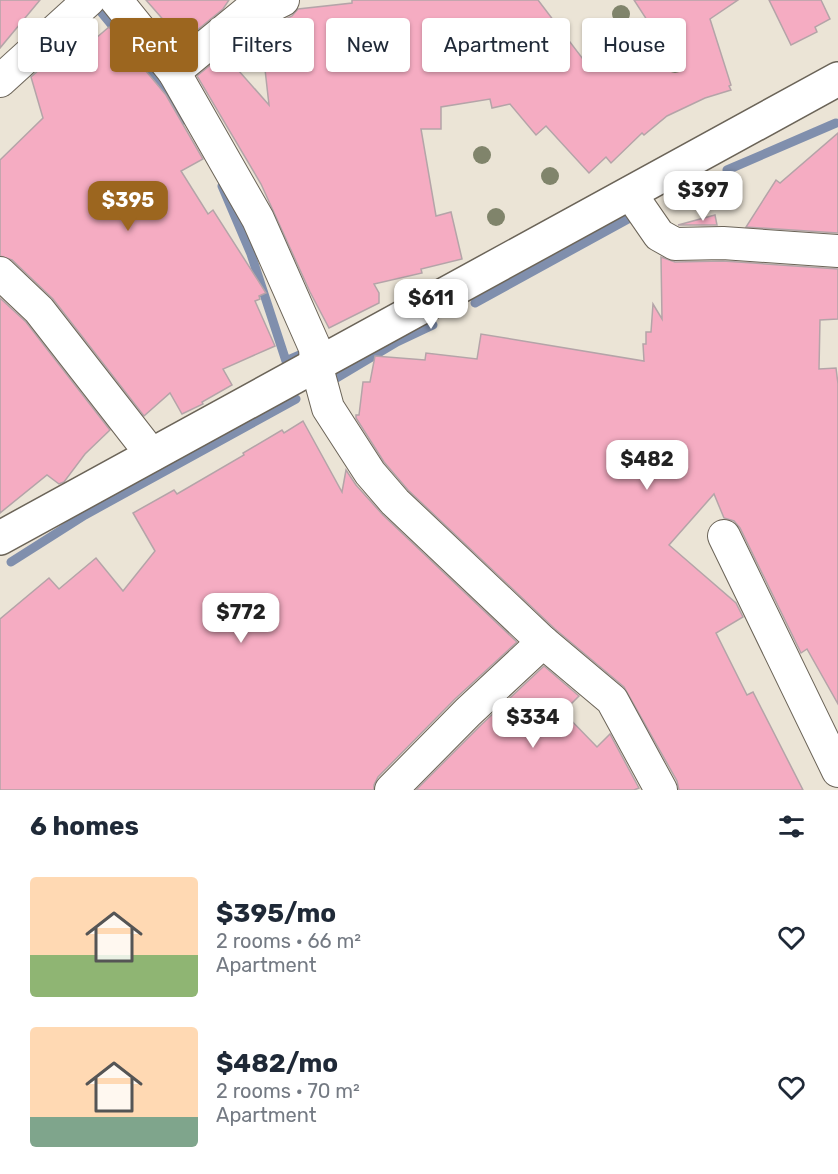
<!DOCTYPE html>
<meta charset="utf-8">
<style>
:root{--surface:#fff;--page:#f2f2f3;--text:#1f2937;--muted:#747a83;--accent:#9c661f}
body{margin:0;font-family:Rubik,sans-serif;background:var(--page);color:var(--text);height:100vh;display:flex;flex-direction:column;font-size:22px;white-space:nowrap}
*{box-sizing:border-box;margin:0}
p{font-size:20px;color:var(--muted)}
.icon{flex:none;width:33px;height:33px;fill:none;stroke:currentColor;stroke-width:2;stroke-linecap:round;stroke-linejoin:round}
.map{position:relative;height:790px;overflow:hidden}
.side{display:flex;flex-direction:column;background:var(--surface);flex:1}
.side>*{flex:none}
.top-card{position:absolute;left:18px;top:18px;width:802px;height:54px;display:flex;gap:12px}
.price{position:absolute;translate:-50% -51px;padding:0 14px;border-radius:12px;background:#fff;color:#222;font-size:20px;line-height:39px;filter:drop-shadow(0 2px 3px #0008)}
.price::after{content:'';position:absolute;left:50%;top:36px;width:18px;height:14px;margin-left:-9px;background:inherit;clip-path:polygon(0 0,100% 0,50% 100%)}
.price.current{background:var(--accent);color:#fff}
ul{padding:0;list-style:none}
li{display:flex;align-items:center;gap:18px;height:150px;padding:0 30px}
li span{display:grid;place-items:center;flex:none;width:168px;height:120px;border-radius:6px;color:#555}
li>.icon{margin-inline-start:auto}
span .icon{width:72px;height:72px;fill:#fffc;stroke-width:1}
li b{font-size:26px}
h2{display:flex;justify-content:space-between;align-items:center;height:72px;padding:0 30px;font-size:26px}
.pill{padding:0 21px;border-radius:6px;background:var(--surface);box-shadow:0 2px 4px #0004;font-size:21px;line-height:54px}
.pill.current{background:var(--accent);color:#fff}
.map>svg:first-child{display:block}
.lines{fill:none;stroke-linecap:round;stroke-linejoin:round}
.stream{stroke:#808fad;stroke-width:9}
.building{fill:#f5acc2;stroke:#b4a4a8;stroke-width:1.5}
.minor-casing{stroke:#6b6458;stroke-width:34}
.tertiary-casing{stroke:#6b6458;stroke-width:36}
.minor{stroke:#fff;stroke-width:32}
.tertiary{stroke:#fff;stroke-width:33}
.tree{fill:#80846b}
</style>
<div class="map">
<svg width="838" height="790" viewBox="0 0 838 790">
<rect width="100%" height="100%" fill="#ebe4d6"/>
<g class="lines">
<g class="stream">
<polyline points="93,9 96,6 157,80 184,120"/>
<polyline points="727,170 836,123"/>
<polyline points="222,186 251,254 286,361 309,351"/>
<polyline points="690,189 697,184"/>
<polyline points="475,303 628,219"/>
<polyline points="330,382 397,342 433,325"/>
<polyline points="11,562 85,515 296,399"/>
</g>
</g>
<g class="building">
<polygon points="0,0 40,0 0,48"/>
<polygon points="146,0 229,0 223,9 185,40 174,32"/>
<polygon points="352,0 538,0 592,71 649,23 634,0 738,0 710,19 731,85 729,86 731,90 705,98 667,116 644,135 642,133 611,163 606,157 589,173 546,126 536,135 510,104 492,108 490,99 441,107 441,129 421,129 436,216 451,212 462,259 421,269 422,273 374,284 379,293 379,303 329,328 310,292 261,184 197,76 224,54 269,105 260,25 279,22 292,16 298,9 352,3"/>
<polygon points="769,0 821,0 830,19 815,27 817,32 791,45"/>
<polygon points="109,27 166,95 203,159 181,171 208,214 213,210 266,293 259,296 260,299 255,301 275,346 223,369 232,385 202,402 203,404 182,414 170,393 144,416 53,299 12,260 0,256 0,160 43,118 31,77 39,70 70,60"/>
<polygon points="838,133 838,233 746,227 776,180 780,183"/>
<polygon points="715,215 717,225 678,225"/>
<polygon points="661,257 675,262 723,261 838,269 838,319 820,320 819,369 836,368 838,384 838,704 807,649 801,653 740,528 734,521 724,518 714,494 669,545 736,603 743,617 716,633 747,695 753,692 803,790 679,790 677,781 624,687 555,629 408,490 384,462 356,418 356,415 359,415 363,382 370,382 375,356 425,360 426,353 477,359 481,334 644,361 643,344 646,344 646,332 651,332 653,304 662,319"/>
<polygon points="0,298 26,322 110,430 85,454 64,482 59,484 47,475 0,513"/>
<polygon points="303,421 342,492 346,470 356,485 383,515 517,642 455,699 378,777 374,785 374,790 0,790 0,619 49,578 59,589 96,558 123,591 155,551 133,513 174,490 177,494 244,455 243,453 282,430 284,433"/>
<polygon points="544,666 579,696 563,712 597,747 610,734 639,788 634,790 416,790 481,725"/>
</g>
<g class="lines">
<g class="minor-casing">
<g id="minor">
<polyline points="116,0 174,72 258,219 315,348 316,364 328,408 370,473 395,502 543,642 612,700 661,790"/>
<polyline points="174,72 252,8 271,6 283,0"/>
<polyline points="0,81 89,0"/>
<polyline points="630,193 659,235 675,244 723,243 838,251"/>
<polyline points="0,273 39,310 152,455"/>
<polyline points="724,536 838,771"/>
<polyline points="391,790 468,712 543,642"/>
</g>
</g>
<g class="tertiary-casing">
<polyline id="tertiary" points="0,538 838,79"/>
</g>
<use href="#minor" class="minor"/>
<use href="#tertiary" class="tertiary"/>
</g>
<g class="tree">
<circle cx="621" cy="14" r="9"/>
<circle cx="675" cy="64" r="9"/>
<circle cx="482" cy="155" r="9"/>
<circle cx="550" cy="176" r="9"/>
<circle cx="496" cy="217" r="9"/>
</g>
</svg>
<b class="price" style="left:703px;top:222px">$397</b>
<b class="price current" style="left:128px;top:232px">$395</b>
<b class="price" style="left:431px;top:330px">$611</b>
<b class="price" style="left:647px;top:491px">$482</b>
<b class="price" style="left:241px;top:644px">$772</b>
<b class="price" style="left:533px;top:749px">$334</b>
<div class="top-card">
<a class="pill">Buy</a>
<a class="pill current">Rent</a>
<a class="pill">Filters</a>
<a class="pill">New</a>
<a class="pill">Apartment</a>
<a class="pill">House</a>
</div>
</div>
<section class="side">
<h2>6 homes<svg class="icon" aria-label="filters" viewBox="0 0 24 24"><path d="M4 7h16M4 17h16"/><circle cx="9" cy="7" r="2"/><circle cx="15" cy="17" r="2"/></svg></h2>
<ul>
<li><span style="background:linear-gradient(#ffd9b3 65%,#8fb573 0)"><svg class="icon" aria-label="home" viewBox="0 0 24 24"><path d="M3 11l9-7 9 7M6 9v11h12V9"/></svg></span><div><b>$395/mo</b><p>2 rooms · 66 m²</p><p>Apartment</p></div><svg class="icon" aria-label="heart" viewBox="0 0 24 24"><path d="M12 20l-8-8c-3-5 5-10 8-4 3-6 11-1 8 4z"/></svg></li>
<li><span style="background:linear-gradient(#ffd9b3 75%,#7fa58c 0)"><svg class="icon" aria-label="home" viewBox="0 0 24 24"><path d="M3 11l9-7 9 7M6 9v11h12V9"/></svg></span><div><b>$482/mo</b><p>2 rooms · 70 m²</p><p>Apartment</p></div><svg class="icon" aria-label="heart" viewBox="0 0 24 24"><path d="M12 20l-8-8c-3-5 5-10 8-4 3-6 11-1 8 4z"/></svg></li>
</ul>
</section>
